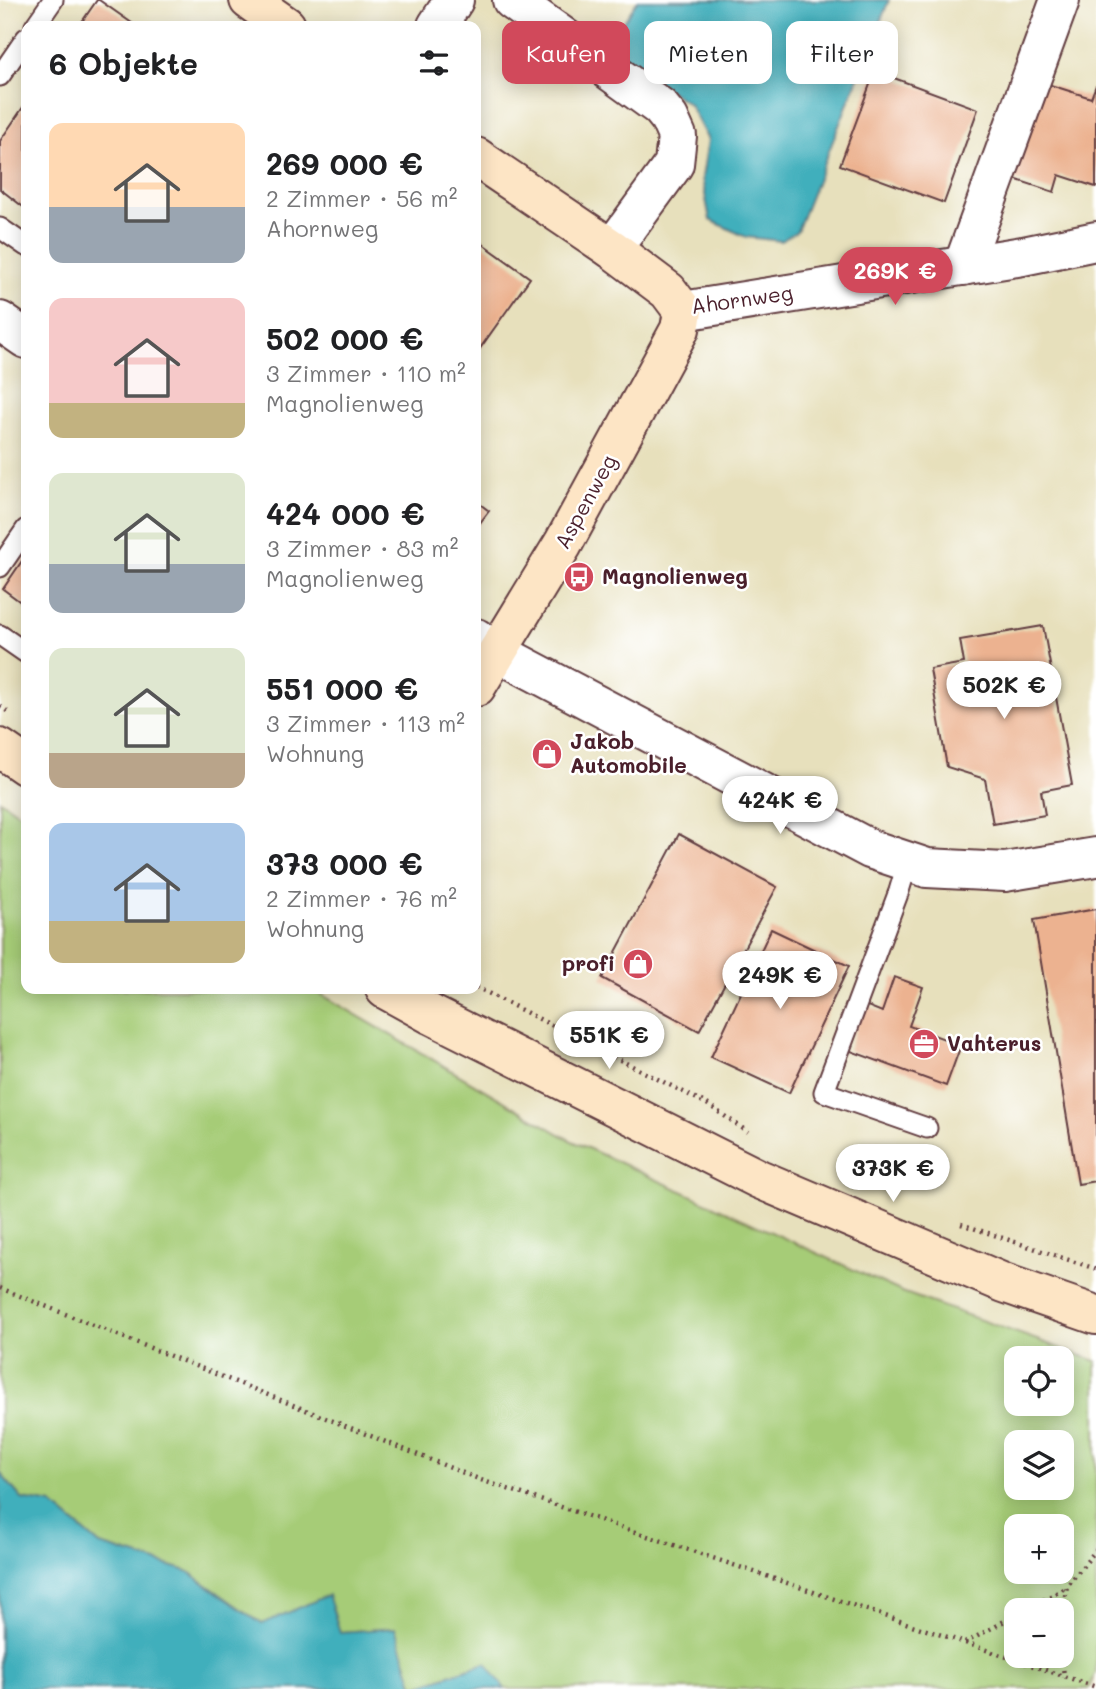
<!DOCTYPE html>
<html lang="de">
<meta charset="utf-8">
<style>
:root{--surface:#fff;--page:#f6f6f6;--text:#202124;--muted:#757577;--accent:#d1495b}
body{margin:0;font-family:Mali,sans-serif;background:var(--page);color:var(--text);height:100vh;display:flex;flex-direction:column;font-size:26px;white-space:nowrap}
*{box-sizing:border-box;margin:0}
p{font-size:23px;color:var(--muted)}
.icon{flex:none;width:38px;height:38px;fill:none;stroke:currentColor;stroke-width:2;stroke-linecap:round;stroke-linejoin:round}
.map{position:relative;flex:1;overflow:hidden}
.details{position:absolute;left:21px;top:21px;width:460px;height:973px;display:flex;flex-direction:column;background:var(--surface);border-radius:14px;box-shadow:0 4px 18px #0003}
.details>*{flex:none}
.top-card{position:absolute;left:502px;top:21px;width:488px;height:63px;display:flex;gap:14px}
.controls{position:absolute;left:1004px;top:1346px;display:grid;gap:14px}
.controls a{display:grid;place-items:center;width:70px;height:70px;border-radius:14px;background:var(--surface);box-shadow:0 4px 18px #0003;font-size:35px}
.price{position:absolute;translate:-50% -60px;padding:0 16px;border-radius:24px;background:#fff;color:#222;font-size:23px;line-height:46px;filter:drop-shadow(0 2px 4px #0008)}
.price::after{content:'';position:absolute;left:50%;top:42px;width:21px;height:16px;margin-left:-10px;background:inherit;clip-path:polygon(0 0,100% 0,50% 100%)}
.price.on{background:var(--accent);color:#fff}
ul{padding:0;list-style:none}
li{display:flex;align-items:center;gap:21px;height:175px;padding:0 28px}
li span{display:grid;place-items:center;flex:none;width:196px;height:140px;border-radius:14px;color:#555}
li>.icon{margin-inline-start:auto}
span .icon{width:84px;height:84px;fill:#fffc;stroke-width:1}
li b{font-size:30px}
h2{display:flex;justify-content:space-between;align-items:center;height:84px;padding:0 28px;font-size:30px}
.tag{padding:0 24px;border-radius:14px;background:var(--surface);box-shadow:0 4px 18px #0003;font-size:24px;line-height:63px}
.tag.on{background:var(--accent);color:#fff}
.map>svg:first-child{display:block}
.green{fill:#a6cc77;stroke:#787651;stroke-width:2;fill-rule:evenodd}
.water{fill:#40afbc;stroke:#456774;stroke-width:2}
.building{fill:#ecb290}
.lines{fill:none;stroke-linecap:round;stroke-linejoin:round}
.lane-casing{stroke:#623c41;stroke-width:23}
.street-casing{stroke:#623c41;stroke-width:42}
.secondary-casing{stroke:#623c41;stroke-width:42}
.path{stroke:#623c41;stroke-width:4.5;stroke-dasharray:2 5;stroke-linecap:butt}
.lane{stroke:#fff;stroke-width:19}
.street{stroke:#fff;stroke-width:38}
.secondary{stroke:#fde5c5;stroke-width:38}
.labels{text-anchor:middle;stroke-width:5;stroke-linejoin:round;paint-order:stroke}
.street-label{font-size:21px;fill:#4a1f2b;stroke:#fff}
.poi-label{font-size:21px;font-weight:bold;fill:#4a1f2b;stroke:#fff;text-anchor:start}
</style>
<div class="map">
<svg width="1096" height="1689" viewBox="0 0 1096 1689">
<rect width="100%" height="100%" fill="#fff"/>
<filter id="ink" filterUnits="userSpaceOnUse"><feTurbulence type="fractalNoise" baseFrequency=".0143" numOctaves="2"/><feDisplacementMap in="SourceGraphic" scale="14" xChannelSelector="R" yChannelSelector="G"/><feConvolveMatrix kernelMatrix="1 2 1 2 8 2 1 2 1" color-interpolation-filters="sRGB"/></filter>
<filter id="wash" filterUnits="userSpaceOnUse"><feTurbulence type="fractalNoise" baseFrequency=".00686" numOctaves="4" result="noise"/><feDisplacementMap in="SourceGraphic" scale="28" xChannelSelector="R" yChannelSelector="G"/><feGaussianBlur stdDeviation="1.57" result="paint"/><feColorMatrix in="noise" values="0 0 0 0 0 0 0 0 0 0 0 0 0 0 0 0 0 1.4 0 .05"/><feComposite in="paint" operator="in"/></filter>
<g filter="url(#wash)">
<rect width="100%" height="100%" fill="#e7e0bc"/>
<path class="green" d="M0,800L26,818V989H312L570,1140L902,1292L1096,1361V1673L1088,1689H505L485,1663L414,1687L395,1628L340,1632L262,1624L187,1571L100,1545L52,1504L22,1499L0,1473ZM1017,1358H1062V1404H1017ZM1017,1442H1062V1488H1017ZM1017,1526H1062V1572H1017ZM1017,1610H1062V1656H1017Z"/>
<g class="water">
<polygon points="638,0 889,0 797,231 781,241 746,237 710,220 702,178 708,140 689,104 625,61 617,32"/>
<polygon points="0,1473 22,1499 52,1504 100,1545 187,1571 262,1624 328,1595 340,1632 395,1628 414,1687 486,1663 505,1689 0,1689"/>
</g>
<g id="blocks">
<g class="building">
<polygon points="97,0 99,0 136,26 79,26"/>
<polygon points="875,71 978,109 944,203 840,165"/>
<polygon points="1035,80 1091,98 1096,85 1096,187 1059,175 1054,192 1005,176"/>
<polygon points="26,103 26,209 0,189 0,141"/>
<polygon points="476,239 530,278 476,354"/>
<polygon points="476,501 489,511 476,528"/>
<polygon points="26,555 26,606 3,589"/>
<polygon points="1043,626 1072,785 1041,791 1045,815 993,824 985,779 947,767 930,669 964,663 960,640"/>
<polygon points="679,834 777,887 699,1031 602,978"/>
<polygon points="1096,909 1096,1181 1078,1184 1034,920"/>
<polygon points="771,929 849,966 789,1093 711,1057"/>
<polygon points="894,977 923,987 909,1026 961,1045 946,1086 848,1050 865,1005 882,1012"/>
</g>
</g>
</g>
<g filter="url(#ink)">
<use href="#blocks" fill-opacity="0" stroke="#623c41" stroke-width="2"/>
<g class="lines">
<g class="lane-casing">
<g id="lane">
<polyline points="35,26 53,0"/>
<polyline points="0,76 26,38"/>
<polyline points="0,228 26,246"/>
<polyline points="0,567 26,529"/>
<polyline points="0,635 26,653"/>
<polyline points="908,861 899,891 824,1092 927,1128"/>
</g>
</g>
<g class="street-casing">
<g id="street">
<polyline points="512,0 660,107 669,118 677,136 674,164 612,249"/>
<polyline points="437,26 454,0"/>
<polyline points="963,266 1060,0"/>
<polyline points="683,311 1023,256 1096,241"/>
<polyline points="0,321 26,339"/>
<polyline points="476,638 497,652 870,849 927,868 1005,872 1096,857"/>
</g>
</g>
<g class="secondary-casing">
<g id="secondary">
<polyline points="249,0 286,26"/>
<polyline points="476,157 612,249 668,291 683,311 680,329 563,544 476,687"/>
<polyline points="0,748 26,766"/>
<polyline points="385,989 432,1015 759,1179 1004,1283 1096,1315"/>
</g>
</g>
<g class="path">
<polyline points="0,706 11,714"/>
<polyline points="476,987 707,1104 748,1132"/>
<polyline points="961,1224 1096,1269"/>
<polyline points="0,1288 481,1480 1096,1687"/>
<polyline points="1025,1610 1067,1587"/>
<polyline points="1062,1610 1067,1586 1096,1550"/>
<polyline points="965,1643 1017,1614"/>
<polyline points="1062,1656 1064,1677"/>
</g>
<use href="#lane" class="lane"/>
<use href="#street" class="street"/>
<use href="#secondary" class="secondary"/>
</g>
</g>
<defs>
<g id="bus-disc" transform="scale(1.575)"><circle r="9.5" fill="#d1495b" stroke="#fff"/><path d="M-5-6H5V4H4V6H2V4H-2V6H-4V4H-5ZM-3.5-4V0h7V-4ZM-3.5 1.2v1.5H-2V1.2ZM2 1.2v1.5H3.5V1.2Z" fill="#fff"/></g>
<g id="shop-disc" transform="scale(1.575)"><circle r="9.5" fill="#d1495b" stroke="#fff"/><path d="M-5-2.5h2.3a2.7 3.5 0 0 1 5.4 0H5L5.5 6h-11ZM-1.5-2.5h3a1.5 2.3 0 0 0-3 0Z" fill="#fff"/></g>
<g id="office-disc" transform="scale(1.575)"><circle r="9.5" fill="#d1495b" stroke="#fff"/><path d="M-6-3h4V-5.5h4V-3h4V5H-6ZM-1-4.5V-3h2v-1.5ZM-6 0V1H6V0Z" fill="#fff"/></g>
</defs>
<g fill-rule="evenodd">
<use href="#bus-disc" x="579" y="577"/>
<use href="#shop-disc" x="547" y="754"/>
<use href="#shop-disc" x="638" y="964"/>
<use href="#office-disc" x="924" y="1044"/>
</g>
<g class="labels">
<g class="street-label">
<text transform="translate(742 300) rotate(-8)" y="7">Ahornweg</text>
<text transform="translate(586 502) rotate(-61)" y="7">Aspenweg</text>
</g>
<g class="poi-label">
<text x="602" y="584">Magnolienweg</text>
<text x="570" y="749">Jakob<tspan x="570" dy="24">Automobile</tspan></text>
<text x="615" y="971" text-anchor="end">profi</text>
<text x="947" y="1051">Vahterus</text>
</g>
</g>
</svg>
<div class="controls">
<a><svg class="icon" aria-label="locate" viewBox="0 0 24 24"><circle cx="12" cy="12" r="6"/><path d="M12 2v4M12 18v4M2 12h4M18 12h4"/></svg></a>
<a><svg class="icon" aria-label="layers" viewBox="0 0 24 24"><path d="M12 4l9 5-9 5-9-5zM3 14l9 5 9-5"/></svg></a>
<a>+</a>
<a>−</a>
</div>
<b class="price on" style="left:895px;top:307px">269K €</b>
<b class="price" style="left:1004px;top:721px">502K €</b>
<b class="price" style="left:780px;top:836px">424K €</b>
<b class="price" style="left:780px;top:1011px">249K €</b>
<b class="price" style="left:609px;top:1071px">551K €</b>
<b class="price" style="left:893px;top:1204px">373K €</b>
<div class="top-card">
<a class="tag on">Kaufen</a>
<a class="tag">Mieten</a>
<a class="tag">Filter</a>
</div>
<section class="details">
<h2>6 Objekte<svg class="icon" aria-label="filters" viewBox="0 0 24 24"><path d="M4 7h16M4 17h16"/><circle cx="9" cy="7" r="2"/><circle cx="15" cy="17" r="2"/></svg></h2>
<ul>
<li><span style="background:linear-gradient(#ffd9b3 60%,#9aa5b1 0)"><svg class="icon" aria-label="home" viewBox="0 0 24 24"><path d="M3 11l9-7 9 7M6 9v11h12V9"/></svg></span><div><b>269 000 €</b><p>2 Zimmer · 56 m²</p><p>Ahornweg</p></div></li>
<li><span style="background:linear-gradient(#f6c9c9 75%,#c2b280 0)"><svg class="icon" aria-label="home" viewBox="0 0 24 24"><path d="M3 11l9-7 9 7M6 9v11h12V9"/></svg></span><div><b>502 000 €</b><p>3 Zimmer · 110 m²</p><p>Magnolienweg</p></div></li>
<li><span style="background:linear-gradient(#dfe7d0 65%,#9aa5b1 0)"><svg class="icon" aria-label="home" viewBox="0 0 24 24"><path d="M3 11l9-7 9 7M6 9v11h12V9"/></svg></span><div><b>424 000 €</b><p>3 Zimmer · 83 m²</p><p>Magnolienweg</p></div></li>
<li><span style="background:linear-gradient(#dfe7d0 75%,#b9a48a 0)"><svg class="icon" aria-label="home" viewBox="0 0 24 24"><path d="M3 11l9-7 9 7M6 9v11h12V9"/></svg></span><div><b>551 000 €</b><p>3 Zimmer · 113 m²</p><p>Wohnung</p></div></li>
<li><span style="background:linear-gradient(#a9c7e8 70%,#c2b280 0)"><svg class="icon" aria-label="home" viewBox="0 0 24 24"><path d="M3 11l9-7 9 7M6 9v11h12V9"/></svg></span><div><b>373 000 €</b><p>2 Zimmer · 76 m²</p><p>Wohnung</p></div></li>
</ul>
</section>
</div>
